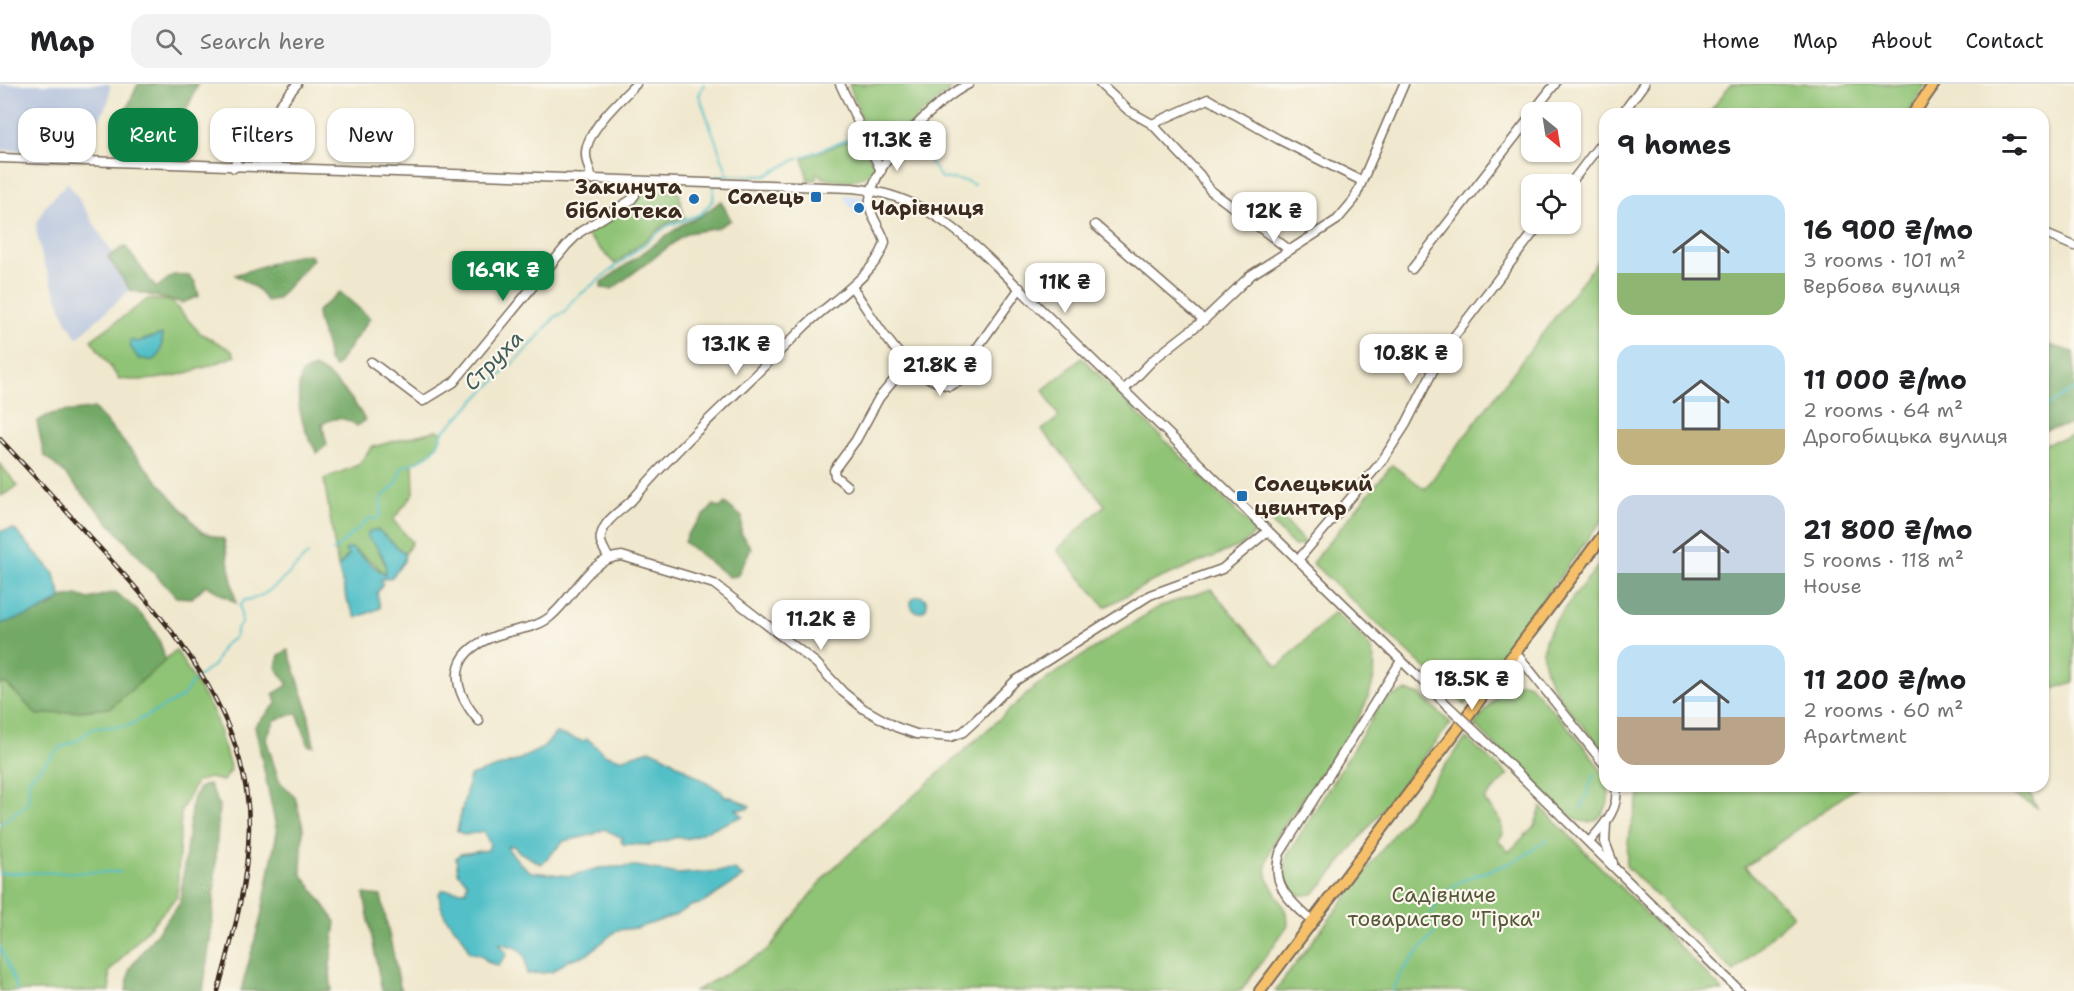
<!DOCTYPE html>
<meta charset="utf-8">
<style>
:root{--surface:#fff;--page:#f2f2f2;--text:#202124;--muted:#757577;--line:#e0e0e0;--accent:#0b8043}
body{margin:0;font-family:"Shantell Sans",sans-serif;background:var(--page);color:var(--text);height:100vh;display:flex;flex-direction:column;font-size:22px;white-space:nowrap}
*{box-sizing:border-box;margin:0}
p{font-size:20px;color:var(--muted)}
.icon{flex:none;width:33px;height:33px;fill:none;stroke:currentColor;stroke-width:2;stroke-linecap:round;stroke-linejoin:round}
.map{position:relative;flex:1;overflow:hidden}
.panel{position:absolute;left:1599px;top:24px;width:450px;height:684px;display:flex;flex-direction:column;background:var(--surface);border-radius:18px;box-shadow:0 2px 4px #0004}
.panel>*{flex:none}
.hud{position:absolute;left:18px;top:24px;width:570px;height:54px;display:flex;gap:12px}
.needle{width:39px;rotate:150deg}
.fabs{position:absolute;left:1521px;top:18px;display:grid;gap:12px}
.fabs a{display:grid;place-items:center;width:60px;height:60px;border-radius:12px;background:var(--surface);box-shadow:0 2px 4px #0004;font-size:30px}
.price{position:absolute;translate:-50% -51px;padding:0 14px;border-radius:12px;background:#fff;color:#222;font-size:20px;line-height:39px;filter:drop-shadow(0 2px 3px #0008)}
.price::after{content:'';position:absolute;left:50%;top:36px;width:18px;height:14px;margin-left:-9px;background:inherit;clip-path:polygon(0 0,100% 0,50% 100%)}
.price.current{background:var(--accent);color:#fff}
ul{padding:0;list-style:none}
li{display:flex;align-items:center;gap:18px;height:150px;padding:0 18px}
li span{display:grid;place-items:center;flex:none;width:168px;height:120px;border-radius:18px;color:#555}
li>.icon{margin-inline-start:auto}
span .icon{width:72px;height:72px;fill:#fffc;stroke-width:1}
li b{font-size:26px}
h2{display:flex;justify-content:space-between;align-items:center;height:72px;padding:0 18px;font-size:26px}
.tag{padding:0 21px;border-radius:18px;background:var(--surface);box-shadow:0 2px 4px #0004;font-size:21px;line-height:54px}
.tag.current{background:var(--accent);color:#fff}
header{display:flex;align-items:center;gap:36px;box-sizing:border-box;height:84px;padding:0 30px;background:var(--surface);border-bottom:2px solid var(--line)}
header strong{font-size:28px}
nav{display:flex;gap:33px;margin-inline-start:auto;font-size:21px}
.search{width:420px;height:54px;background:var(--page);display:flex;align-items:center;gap:15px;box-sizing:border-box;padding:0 21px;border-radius:18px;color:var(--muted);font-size:22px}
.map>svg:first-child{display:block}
.built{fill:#cadcf9}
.industrial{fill:#b7c5de}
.green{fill:#8fc375;stroke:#65764a;stroke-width:1.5}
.forest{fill:#73a966;stroke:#576a42;stroke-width:1.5}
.water{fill:#52c0c8;stroke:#467573;stroke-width:1.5}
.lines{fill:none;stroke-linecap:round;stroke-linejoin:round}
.stream{stroke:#52c0c8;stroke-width:2}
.minor-casing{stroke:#7a6c5c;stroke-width:11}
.major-casing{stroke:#7a6c5c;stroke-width:14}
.minor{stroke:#fff;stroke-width:8}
.major{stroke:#f6c06b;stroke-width:10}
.rail-casing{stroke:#3b2a1e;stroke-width:4.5}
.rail{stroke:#fbf7ec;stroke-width:2;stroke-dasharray:7;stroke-linecap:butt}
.minor-bridge-casing{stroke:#7a6c5c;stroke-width:11;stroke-linecap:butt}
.minor-bridge{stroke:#fff;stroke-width:8}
.poi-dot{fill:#1f6fb2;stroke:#fbf7ec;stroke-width:2}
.labels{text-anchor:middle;stroke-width:4.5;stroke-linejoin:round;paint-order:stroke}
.poi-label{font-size:21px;font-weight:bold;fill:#3b2a1e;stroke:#fbf7ec;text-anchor:end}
.park-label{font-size:21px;fill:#545838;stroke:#fbf7ec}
.water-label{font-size:22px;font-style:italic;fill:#435e5a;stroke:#fbf7ec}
</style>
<header>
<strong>Map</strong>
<div class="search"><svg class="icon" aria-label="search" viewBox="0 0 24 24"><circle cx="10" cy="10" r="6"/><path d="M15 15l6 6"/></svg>Search here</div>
<nav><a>Home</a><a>Map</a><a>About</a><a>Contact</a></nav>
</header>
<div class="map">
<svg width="2074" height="907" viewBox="0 0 2074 907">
<rect width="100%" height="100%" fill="#fbf7ec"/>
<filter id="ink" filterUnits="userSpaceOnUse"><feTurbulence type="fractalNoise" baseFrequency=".0167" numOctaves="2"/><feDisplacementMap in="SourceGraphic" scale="12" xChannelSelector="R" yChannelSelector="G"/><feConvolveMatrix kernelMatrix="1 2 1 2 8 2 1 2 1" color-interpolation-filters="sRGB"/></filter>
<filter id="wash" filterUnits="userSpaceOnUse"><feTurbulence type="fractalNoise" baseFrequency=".008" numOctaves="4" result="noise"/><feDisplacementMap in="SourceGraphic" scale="24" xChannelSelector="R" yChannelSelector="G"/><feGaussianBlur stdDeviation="1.35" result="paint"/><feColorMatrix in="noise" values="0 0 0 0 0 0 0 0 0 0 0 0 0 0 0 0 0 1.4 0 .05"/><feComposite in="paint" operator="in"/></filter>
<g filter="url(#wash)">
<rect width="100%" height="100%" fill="#f0e8ce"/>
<polygon class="built" points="843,112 865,113 869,126 857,134"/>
<g class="industrial">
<polygon points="0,0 110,0 109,16 94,46 83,50 79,66 76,68 0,66"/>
<polygon points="68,98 113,170 109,174 130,206 77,254 66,236 43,177 36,146 37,138 44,124"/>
</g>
<g class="green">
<polygon points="849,0 957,0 917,34 899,54 866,47"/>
<polygon points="1731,0 1926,0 1908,30 1708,30"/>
<path d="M860,52L874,82L873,87C856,99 841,99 821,93V90H816V96H808L803,74Z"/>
<polygon points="641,106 679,108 684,133 666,140 615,180 585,149"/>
<polygon points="1605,167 1605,432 1465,621 1312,479 1392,381 1425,405"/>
<path d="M148,215L171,217L200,249L231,266L235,272C197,287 160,300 119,295L91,256Z"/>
<polygon points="1082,274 1255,446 1251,453 1242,461 1151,498 1105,523 1057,466 1105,421 1042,346 1059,333 1043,306"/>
<path d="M438,346L442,349C439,365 427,373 413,379L414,409L393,436L412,458L405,470L387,454L376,459L386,483L385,491L375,480L351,464L346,466L349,471L338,483L324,395L358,381L372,363Z"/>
<polygon points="2074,351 2074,598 2043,608 2043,360"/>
<polygon points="0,380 18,402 1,412 0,411"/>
<polygon points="1271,421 1303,457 1302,461 1294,462 1263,430"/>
<path d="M1605,473V667C1583,641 1532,594 1545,557C1552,536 1590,493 1605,473Z"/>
<path d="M1211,505L1278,583L1334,528C1346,539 1362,550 1370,564C1399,618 1283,723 1268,773C1259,801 1288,815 1288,841L1241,907H695L767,867L828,789L1036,602L1158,523Z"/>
<polygon points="176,566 214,629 231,686 223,697 209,694 196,698 181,727 177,813 109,888 110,907 0,907 0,600 7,600 37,631 110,624"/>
<path d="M1522,598L1529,600C1553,628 1602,674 1608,705C1611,718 1603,736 1589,738C1580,739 1570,732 1563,727L1474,641L1503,605Z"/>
<path d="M1406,607L1420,611L1451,639L1330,792L1313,810L1294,812C1282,798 1281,788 1288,770L1379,623L1392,612Z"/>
<polygon points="1466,654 1508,691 1484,716 1500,735 1503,750 1498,756 1509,768 1535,741 1541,723 1723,907 1275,907"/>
<polygon points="1642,702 1858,702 1745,783 1793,831 1734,888 1626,782 1629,749"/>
<polygon points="1996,702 2026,702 2037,723"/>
</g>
<g class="forest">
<polygon points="138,0 198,0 166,72 125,71 115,51"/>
<polygon points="721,117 731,136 717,144 687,149 612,205 601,204 601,199 683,140 701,132"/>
<polygon points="125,162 156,204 173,191 189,192 195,198 199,212 182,219 130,206 108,173"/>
<polygon points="297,171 310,171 313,175 277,215 266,217 259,206 235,191"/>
<path d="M340,208L370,234L335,284L328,276C329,257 317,245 317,227Z"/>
<polygon points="2048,261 2074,268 2074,340 2043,347 2043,266"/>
<path d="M314,283C335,292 354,316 365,336L357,342C345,333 336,332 322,340L327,361L317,369C302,344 293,317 302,289Z"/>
<path d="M94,324L202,448L224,455L236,519L206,501L192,514L176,513L63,388L44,371L37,338C57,323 70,330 94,324Z"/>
<polygon points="725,419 742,433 741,449 751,464 737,492 729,493 684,458 688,449 714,421 720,424"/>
<path d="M115,508C139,526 161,547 165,577L110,624L37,631L7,600H0V540L52,522L62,514L77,511L89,515Z"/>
<polygon points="288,566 307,623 314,662 309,662 297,629 275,636 266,655 279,697 295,713 303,743 301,789 336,838 330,881 331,907 241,907 261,833 277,748 255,642 277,619 273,610 288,601 276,583 279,571"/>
<polygon points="209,700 219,721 212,842 203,907 126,907 130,884 180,819 192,718 199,704"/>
<polygon points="364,810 381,812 401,907 382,907"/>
</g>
<g class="water">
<path d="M162,250C163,257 162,273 153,276C148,277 145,274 139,275L130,262V256L138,258Z"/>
<polygon points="14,445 53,488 62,514 39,528 0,540 0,447"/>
<path d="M378,446L405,470L404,477L392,493L380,496L383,500L377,509L380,524L356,534L347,516L338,483L349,471L345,466L351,464L385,491C388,477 378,461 367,453L369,447Z"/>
<circle cx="919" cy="520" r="8"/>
<path d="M556,649L582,657L588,655L604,670L620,675L650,666L661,670L722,708L725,713H731L750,722L747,725H736L743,732L687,755L678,753L650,761L623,760L621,757L623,754L604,745L592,751L564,757L541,780L519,768L514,762H508V765L519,778L531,788L541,789L570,792L599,784L637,782L678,790L735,786L743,793L703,819L691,822L674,832L637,844L617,846L588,870L569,876L552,888L527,890L525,872L517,864L499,859L507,870L498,882L488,878L481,871L469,868C462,840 442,845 439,810L442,806L466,807L467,798L458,789L456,774L460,770L488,766L490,760L483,747L465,751L457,747L470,692L516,677L543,664Z"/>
</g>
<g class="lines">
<g class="stream">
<polyline points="704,0 699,11 728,91 717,92 714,96"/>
<polyline points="866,49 898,56"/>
<polyline points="907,57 917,59 941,94 966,97 974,101"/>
<polyline points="803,73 861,50"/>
<polyline points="728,91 765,92 799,74"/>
<polyline points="2043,325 2074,305"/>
<path d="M333,467L370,434L376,435L381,430V415L397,399L402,383C421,377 438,369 442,349L531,261L555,233L565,228L572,217L667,142L701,130L713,116L714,101"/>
<polyline points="1581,725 1594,690"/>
<path d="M0,740L28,719L29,695L61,663L78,656L93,644L128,642L182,613L194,596L214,581L223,562L235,553L237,544L242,539L240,521L245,516C269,515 292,486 308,470"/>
<polyline points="0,789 121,788"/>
<polyline points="0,862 18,907"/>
<path d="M1393,907L1401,889L1438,844L1429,834C1450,790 1473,795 1512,778C1525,773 1537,762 1548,755"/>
</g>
</g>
</g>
<g filter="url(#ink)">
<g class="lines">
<g class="minor-casing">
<g id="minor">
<polyline points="840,0 881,87"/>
<polyline points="1100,0 1129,27 1152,40 1200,91 1210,106 1288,165"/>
<polyline points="1533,28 1555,0"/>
<polyline points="1622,30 1644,0"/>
<polyline points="1152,40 1208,15 1278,55 1362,97"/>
<path d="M0,74L852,104C908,109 945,134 986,172L1446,620"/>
<polyline points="234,84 237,74 297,0"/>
<path d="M592,96C591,87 585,78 586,68C588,45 620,16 636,0"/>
<polyline points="1570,100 1605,54"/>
<polyline points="1095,141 1204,236"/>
<polyline points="2043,149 2074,162"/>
<polyline points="1412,185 1532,31"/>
<path d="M852,203C877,239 903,292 950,302L960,297L972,271L1020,204"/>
<polyline points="371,278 423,317 454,298 567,161 580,148 631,116 635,111 636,99"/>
<polyline points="1124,306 1154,275 1204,236 1251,191 1337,136 1354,116 1404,0"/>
<polyline points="847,402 835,392 834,386 856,356 879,314 909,278"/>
<path d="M608,473C605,466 599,459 601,452C605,434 622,427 633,415C686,353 747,301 804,243C827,220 878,189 885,158C881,143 868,132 870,115C874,77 936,16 969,0"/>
<polyline points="1298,476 1382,377 1406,340 1443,267 1540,140"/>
<polyline points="1516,569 1605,681"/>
<path d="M479,637C449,602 448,569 495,552C513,545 537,545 551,532C575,512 588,474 622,472L714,500L816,579L843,608L864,625L896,643L916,650L950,653L963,648L977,635L1015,597L1150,511L1222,485L1268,447"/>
<polyline points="1481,653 1740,907"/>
<polyline points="1606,739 1605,758 1613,779"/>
<path d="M1589,758C1603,742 1620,725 1616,702"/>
<path d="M1312,837C1290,817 1270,801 1280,769L1401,577"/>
</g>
</g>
<g class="major-casing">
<g id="major">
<polyline points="1913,30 1934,0"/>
<polyline points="1260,907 1605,449"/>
</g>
</g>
<use href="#minor" class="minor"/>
<use href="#major" class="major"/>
<g class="rail-casing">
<path id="rail" d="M0,355C33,390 65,426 98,462C170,540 249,629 249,743C248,800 233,852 218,907"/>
</g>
<use href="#rail" class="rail"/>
<g class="minor-bridge-casing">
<polyline id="minor-bridge" points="1446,620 1481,653"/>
</g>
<use href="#minor-bridge" class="minor-bridge"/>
</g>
</g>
<g class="poi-dot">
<rect x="810" y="107" width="12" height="12" rx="3"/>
<circle cx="694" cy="115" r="6"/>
<circle cx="859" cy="124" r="6"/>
<rect x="1236" y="406" width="12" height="12" rx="3"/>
</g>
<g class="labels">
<g class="poi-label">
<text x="682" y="110">Закинута<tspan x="682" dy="24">бібліотека</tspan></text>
<text x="804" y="120">Солець</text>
<text x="871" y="131" text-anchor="start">Чарівниця</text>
<text x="1254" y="407" text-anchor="start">Солецький<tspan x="1254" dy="24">цвинтар</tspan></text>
</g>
<g class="park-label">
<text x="1444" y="818">Садівниче<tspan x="1444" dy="24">товариство "Гірка"</tspan></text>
</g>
<g class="water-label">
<text transform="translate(493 276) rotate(-45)" y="8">Струха</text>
</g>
</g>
</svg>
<div class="fabs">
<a><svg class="needle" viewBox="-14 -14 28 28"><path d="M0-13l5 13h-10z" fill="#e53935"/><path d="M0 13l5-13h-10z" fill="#757577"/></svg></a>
<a><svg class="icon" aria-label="locate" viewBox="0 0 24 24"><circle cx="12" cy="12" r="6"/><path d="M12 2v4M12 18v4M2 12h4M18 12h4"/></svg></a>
</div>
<b class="price" style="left:897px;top:88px">11.3K ₴</b>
<b class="price" style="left:1274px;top:159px">12K ₴</b>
<b class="price current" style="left:503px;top:218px">16.9K ₴</b>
<b class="price" style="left:1065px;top:230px">11K ₴</b>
<b class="price" style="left:736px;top:292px">13.1K ₴</b>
<b class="price" style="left:1411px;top:301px">10.8K ₴</b>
<b class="price" style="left:940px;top:313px">21.8K ₴</b>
<b class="price" style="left:821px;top:567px">11.2K ₴</b>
<b class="price" style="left:1472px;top:627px">18.5K ₴</b>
<div class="hud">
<a class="tag">Buy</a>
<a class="tag current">Rent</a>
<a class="tag">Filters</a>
<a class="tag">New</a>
</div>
<section class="panel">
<h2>9 homes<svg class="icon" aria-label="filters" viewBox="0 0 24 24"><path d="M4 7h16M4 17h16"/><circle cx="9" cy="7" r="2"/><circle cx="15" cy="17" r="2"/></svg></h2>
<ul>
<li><span style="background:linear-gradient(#bfe0f5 65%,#8fb573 0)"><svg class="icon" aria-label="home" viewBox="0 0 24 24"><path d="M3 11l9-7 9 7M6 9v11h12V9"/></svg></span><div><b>16 900 ₴/mo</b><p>3 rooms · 101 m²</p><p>Вербова вулиця</p></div></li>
<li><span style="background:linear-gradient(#bfe0f5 70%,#c2b280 0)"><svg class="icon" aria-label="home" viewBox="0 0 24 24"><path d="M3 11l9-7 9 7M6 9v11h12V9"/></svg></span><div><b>11 000 ₴/mo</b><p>2 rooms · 64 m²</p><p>Дрогобицька вулиця</p></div></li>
<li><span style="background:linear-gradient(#c9d6e8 65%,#7fa58c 0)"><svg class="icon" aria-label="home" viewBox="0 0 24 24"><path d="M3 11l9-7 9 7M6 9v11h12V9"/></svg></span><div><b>21 800 ₴/mo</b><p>5 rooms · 118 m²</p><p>House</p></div></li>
<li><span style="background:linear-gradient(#bfe0f5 60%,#b9a48a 0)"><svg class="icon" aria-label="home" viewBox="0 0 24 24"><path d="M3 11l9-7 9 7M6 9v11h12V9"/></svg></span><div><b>11 200 ₴/mo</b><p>2 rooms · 60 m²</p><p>Apartment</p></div></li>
</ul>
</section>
</div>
